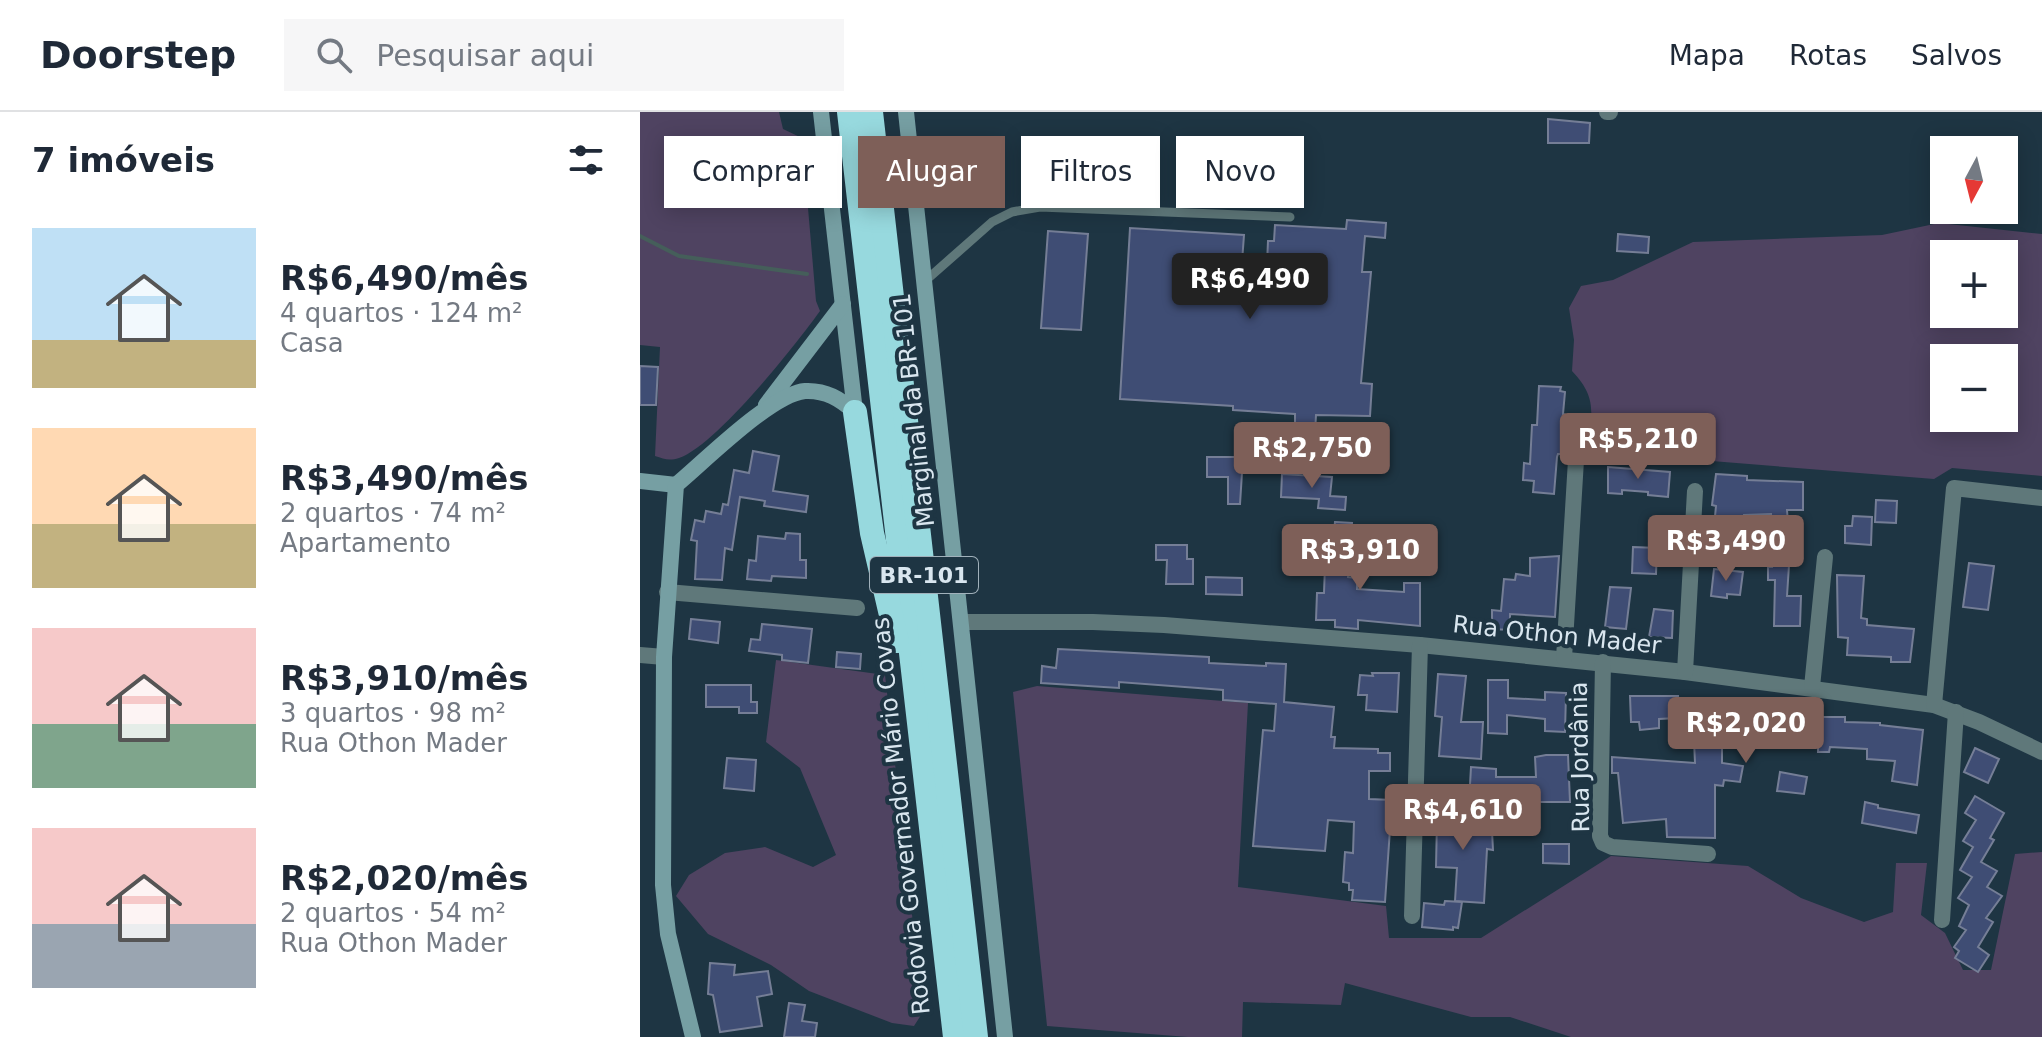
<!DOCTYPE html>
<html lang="pt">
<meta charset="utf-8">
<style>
:root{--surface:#fff;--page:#f6f6f7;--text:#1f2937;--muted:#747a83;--line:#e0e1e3;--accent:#7e5f58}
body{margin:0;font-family:"DejaVu Sans",sans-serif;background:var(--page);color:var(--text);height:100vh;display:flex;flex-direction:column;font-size:30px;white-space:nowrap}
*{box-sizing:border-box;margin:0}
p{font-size:26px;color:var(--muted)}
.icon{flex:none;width:44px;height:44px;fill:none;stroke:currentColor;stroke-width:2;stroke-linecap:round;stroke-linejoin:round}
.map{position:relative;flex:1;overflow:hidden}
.side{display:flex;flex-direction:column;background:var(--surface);width:640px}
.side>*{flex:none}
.guide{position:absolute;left:24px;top:24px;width:760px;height:72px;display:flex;gap:16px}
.needle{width:52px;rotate:187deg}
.fabs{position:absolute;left:1290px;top:24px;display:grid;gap:16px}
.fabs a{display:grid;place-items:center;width:88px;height:88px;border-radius:0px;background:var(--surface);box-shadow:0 4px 20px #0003;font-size:40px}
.price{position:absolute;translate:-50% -68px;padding:0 18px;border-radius:8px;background:var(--accent);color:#fff;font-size:26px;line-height:52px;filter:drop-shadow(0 2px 4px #0008)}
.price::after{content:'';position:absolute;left:50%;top:48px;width:24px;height:18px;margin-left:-12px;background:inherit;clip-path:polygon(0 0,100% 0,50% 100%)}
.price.selected{background:#222;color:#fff}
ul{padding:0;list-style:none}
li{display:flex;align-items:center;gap:24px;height:200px;padding:0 32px}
li span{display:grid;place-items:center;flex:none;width:224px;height:160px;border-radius:0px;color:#555}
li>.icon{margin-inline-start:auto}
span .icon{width:96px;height:96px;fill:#fffc;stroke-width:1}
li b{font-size:34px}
h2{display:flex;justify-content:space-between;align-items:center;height:96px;padding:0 32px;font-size:34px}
.chip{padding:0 28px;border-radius:0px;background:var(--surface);box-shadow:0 4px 20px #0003;font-size:28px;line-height:72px}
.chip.selected{background:var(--accent);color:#fff}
header{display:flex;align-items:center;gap:48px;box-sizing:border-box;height:112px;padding:0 40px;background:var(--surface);border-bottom:2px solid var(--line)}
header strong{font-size:38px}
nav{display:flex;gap:44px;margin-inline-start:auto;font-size:28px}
.search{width:560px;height:72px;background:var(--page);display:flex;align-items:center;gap:20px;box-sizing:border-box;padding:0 28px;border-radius:0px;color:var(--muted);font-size:30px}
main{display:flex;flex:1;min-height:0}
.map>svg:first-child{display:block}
.green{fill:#4f4361;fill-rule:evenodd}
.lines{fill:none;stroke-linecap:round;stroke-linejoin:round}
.stream{stroke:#455e5a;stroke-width:4}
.building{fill:#3f4d74;stroke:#757e96;stroke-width:2}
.service{stroke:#5f787a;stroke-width:9}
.minor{stroke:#5f787a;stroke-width:16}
.secondary{stroke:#769fa3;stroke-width:16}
.motorway{stroke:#97d9de;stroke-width:24}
.labels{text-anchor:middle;stroke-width:8;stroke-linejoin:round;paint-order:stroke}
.shield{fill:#1e3543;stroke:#a1b1bb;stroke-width:2}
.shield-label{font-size:22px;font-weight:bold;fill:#d9e6ef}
.street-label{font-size:24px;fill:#d9e6ef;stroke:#1e3543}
</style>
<header>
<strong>Doorstep</strong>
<div class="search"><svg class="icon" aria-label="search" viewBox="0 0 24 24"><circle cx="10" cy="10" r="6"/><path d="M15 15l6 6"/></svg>Pesquisar aqui</div>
<nav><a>Mapa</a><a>Rotas</a><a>Salvos</a></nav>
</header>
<main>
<section class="side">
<h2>7 imóveis<svg class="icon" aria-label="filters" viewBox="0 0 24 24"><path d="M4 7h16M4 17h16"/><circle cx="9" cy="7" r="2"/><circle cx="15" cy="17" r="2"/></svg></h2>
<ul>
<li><span style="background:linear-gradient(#bfe0f5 70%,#c2b280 0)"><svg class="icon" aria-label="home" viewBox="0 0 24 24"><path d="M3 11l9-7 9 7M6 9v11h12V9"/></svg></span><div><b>R$6,490/mês</b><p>4 quartos · 124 m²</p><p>Casa</p></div></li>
<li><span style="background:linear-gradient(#ffd9b3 60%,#c2b280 0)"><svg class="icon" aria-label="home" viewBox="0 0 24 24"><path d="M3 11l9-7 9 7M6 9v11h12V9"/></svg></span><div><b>R$3,490/mês</b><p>2 quartos · 74 m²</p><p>Apartamento</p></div></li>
<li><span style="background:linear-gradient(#f6c9c9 60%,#7fa58c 0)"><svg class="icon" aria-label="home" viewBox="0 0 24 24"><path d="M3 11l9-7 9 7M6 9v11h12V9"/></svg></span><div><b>R$3,910/mês</b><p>3 quartos · 98 m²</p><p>Rua Othon Mader</p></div></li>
<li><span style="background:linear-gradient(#f6c9c9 60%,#9aa5b1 0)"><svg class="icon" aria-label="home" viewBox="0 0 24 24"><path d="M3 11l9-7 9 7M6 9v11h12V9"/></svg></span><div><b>R$2,020/mês</b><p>2 quartos · 54 m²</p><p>Rua Othon Mader</p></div></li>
</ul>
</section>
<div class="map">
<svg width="1402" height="925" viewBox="0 0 1402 925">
<rect width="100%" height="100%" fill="#1e3543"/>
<g class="green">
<path d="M0,0H139L143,17L162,26L176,189L180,199C155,234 76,333 39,346C29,349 24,347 15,344L20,235L0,233Z"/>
<path d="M1299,111L1402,122V364L1312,356L1294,367L947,339C951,303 959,287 932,259L934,228L929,196L941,174L973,168L1053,130L1242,123ZM1304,142H1364V202H1304ZM1304,246H1364V306H1304Z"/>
<polygon points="136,548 245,563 283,900 274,914 252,911 169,879 131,853 68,822 36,784 49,763 85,741 125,735 173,755 196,743 160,656 126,630"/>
<polygon points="397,574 608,591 598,775 746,794 749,826 841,826 971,744 1108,754 1161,786 1224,810 1253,800 1256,751 1287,751 1281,803 1305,821 1323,858 1351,858 1375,742 1402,740 1402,925 931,925 870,905 831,905 705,871 701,893 603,890 602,925 548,925 407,914 373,580"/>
</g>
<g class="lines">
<polyline class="stream" points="0,124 39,144 167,162"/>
</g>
<g class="building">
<polygon points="908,7 950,11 949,31 908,31"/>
<polygon points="707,108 746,111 745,126 725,124 722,160 731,160 721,271 732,272 730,304 676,303 675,321 655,320 655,302 593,298 593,294 480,287 490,116 604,123 602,150 627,152 628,129 634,129 635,113 706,117"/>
<polygon points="408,119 448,122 441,218 401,216"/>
<polygon points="978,122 1009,125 1008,141 977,139"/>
<polygon points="0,254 18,255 16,293 0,293"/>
<polygon points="899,274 921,275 920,279 925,280 923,302 926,303 926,310 928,310 926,334 924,333 923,342 918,342 917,345 914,382 893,380 894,369 883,368 884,351 890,352 892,313 897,313"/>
<polygon points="113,339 139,344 133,379 168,384 166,400 124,394 125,389 100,385 92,438 85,436 82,468 55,467 57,429 51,428 55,408 64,410 66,399 81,402 83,392 88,393 94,358 109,361"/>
<polygon points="567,345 603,345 600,392 588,392 588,365 567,365"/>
<polygon points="968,355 1030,360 1028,385 1008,383 1008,380 982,378 982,382 968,381"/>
<polygon points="642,362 692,365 690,384 706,385 705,398 678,396 679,387 641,385"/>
<polygon points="1076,362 1107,364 1107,368 1163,370 1163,398 1147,398 1150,438 1147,484 1161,484 1160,514 1134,514 1135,468 1128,468 1128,455 1132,455 1131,402 1104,403 1101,428 1073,425 1076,394 1072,393"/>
<polygon points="1236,388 1257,389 1256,411 1235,410"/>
<polygon points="1213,404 1232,405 1231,433 1205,431 1205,414 1212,414"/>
<polygon points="695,410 712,411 708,465 717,466 717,477 764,480 764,471 780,471 780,514 718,508 718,517 695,515 695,508 676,508 677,481 684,481 686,427 693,428"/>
<polygon points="146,421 160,422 160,448 166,448 166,466 132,464 131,469 107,467 109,448 116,449 118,424 145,427"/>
<polygon points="516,433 547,433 547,447 553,447 553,472 526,472 527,448 516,448"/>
<polygon points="993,435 1017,436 1016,462 992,461"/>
<polygon points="919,444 915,505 870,502 870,518 852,517 852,498 861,499 864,467 875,468 876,462 890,464 890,446"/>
<polygon points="1329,451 1354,454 1348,498 1323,495"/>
<polygon points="1074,457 1103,460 1100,483 1087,482 1087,486 1071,484"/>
<polygon points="1197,463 1224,464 1221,506 1227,507 1227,513 1274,517 1270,550 1251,550 1251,545 1207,543 1208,526 1198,525"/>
<polygon points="566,465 602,466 602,483 566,482"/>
<polygon points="970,475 991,476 986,517 965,515"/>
<polygon points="1014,497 1033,499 1032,526 1009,525"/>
<polygon points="51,507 80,510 78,531 49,527"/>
<polygon points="122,512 172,517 168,551 142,548 142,543 109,539 111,527 120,528"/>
<polygon points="418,537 569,545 569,551 626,554 626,551 646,552 644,590 694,595 691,625 695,625 694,636 738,637 738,641 750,641 750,659 729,659 729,687 752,688 745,790 712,788 713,778 709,778 709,771 703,770 705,740 713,741 714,710 688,708 685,739 613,734 623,618 634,619 636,592 583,588 583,578 558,576 479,570 479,576 401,571 402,554 416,556"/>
<polygon points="197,540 221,542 220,557 196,555"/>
<polygon points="732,561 759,561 757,600 726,598 727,583 718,583 720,563 733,564"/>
<polygon points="798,562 826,564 821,610 843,610 841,647 799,644 802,605 795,604"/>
<polygon points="848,568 868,568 868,586 905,588 905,580 926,581 925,620 905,619 905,607 867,603 867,622 848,621"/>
<polygon points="66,573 111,573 111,590 117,590 117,601 99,601 99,595 66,595"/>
<polygon points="990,584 1038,584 1037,606 1019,607 1019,616 1000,618 999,610 991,610"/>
<polygon points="1101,597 1152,601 1152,597 1172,597 1172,605 1205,605 1205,610 1240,611 1240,613 1283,618 1277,673 1252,669 1255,649 1227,647 1227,637 1190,635 1189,640 1178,640 1178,633 1146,632 1145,622 1115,620 1115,616 1082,614 1082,651 1103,654 1100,670 1084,668 1083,674 1075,673 1075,726 1027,725 1026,707 983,711 978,661 972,661 972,645 1055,651 1053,606 1101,604"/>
<polygon points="1335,636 1359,647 1348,671 1324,660"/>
<polygon points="906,643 928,643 930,690 884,690 883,676 855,677 855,692 829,691 831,655 856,657 856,665 896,665 895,645"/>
<polygon points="87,646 116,648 114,679 84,676"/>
<polygon points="1140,660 1167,665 1164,682 1137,679"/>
<polygon points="1335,684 1364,701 1350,726 1354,728 1341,750 1357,759 1347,775 1362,784 1346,806 1353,810 1338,835 1349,843 1338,860 1315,846 1319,839 1314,835 1326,818 1319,814 1329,793 1318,786 1332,765 1320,758 1333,735 1323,729 1336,708 1325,701"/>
<polygon points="1225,690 1238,693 1238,696 1279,703 1276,721 1222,711"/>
<polygon points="812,691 831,692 830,717 852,719 853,738 847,737 844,791 815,789 817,756 796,755 797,708 799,699 811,699"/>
<polygon points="903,732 929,732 929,752 903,751"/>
<polygon points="805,789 822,790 818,816 813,815 813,818 782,815 784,791 804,793"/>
<polygon points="70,851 95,853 94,863 128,859 132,882 117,885 122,914 80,920 73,883 68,882"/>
<polygon points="149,891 165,893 162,909 177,911 175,925 144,925"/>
</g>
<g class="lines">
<polyline class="service" points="284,170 352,110 372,100 400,95 650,105"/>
<g class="minor">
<polyline points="967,0 970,0"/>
<polyline points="27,480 217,496"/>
<polyline points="321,510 453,510 524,513 780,533 1045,560 1294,593 1339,610 1402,640"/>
<polyline points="0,543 24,545"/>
<polyline points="924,546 938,315"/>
<polyline points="963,550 960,724 963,731 972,735 1068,742"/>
<polyline points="1045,560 1055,379"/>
<polyline points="1172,575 1185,445"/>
<polyline points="1294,593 1314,376 1402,386"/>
<polyline points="772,804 780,533"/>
<polyline points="1302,808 1316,600"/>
</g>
<g class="secondary">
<polyline points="181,0 215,300"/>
<polyline points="266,0 365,925"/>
<polyline points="126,293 203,192"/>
<polyline points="0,369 36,373"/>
<path d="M53,925L28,822L23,773L24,545L36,373C64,350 131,282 165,279C186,278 200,287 215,300"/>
</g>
<g class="motorway">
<polyline points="209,0 315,925"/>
<polyline points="231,0 336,925"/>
<polyline points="215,300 232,421 257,529"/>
</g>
</g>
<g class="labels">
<rect class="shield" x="230" y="445" width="108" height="36" rx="6"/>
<g class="shield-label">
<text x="284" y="471">BR-101</text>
</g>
<g class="street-label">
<text transform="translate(274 298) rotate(-96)" y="8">Marginal da BR-101</text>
<text transform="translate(917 523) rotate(6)" y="8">Rua Othon Mader</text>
<text transform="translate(940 645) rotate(-91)" y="8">Rua Jordânia</text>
<text transform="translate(261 704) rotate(-96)" y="8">Rodovia Governador Mário Covas</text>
</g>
</g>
</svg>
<div class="fabs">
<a><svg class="needle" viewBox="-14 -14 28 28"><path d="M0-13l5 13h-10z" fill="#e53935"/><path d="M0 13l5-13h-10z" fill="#747a83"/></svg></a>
<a>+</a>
<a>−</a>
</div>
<b class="price selected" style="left:610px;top:209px">R$6,490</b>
<b class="price" style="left:998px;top:369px">R$5,210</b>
<b class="price" style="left:672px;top:378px">R$2,750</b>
<b class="price" style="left:1086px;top:471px">R$3,490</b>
<b class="price" style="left:720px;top:480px">R$3,910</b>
<b class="price" style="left:1106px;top:653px">R$2,020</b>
<b class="price" style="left:823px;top:740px">R$4,610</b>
<div class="guide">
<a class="chip">Comprar</a>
<a class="chip selected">Alugar</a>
<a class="chip">Filtros</a>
<a class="chip">Novo</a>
</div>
</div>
</main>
